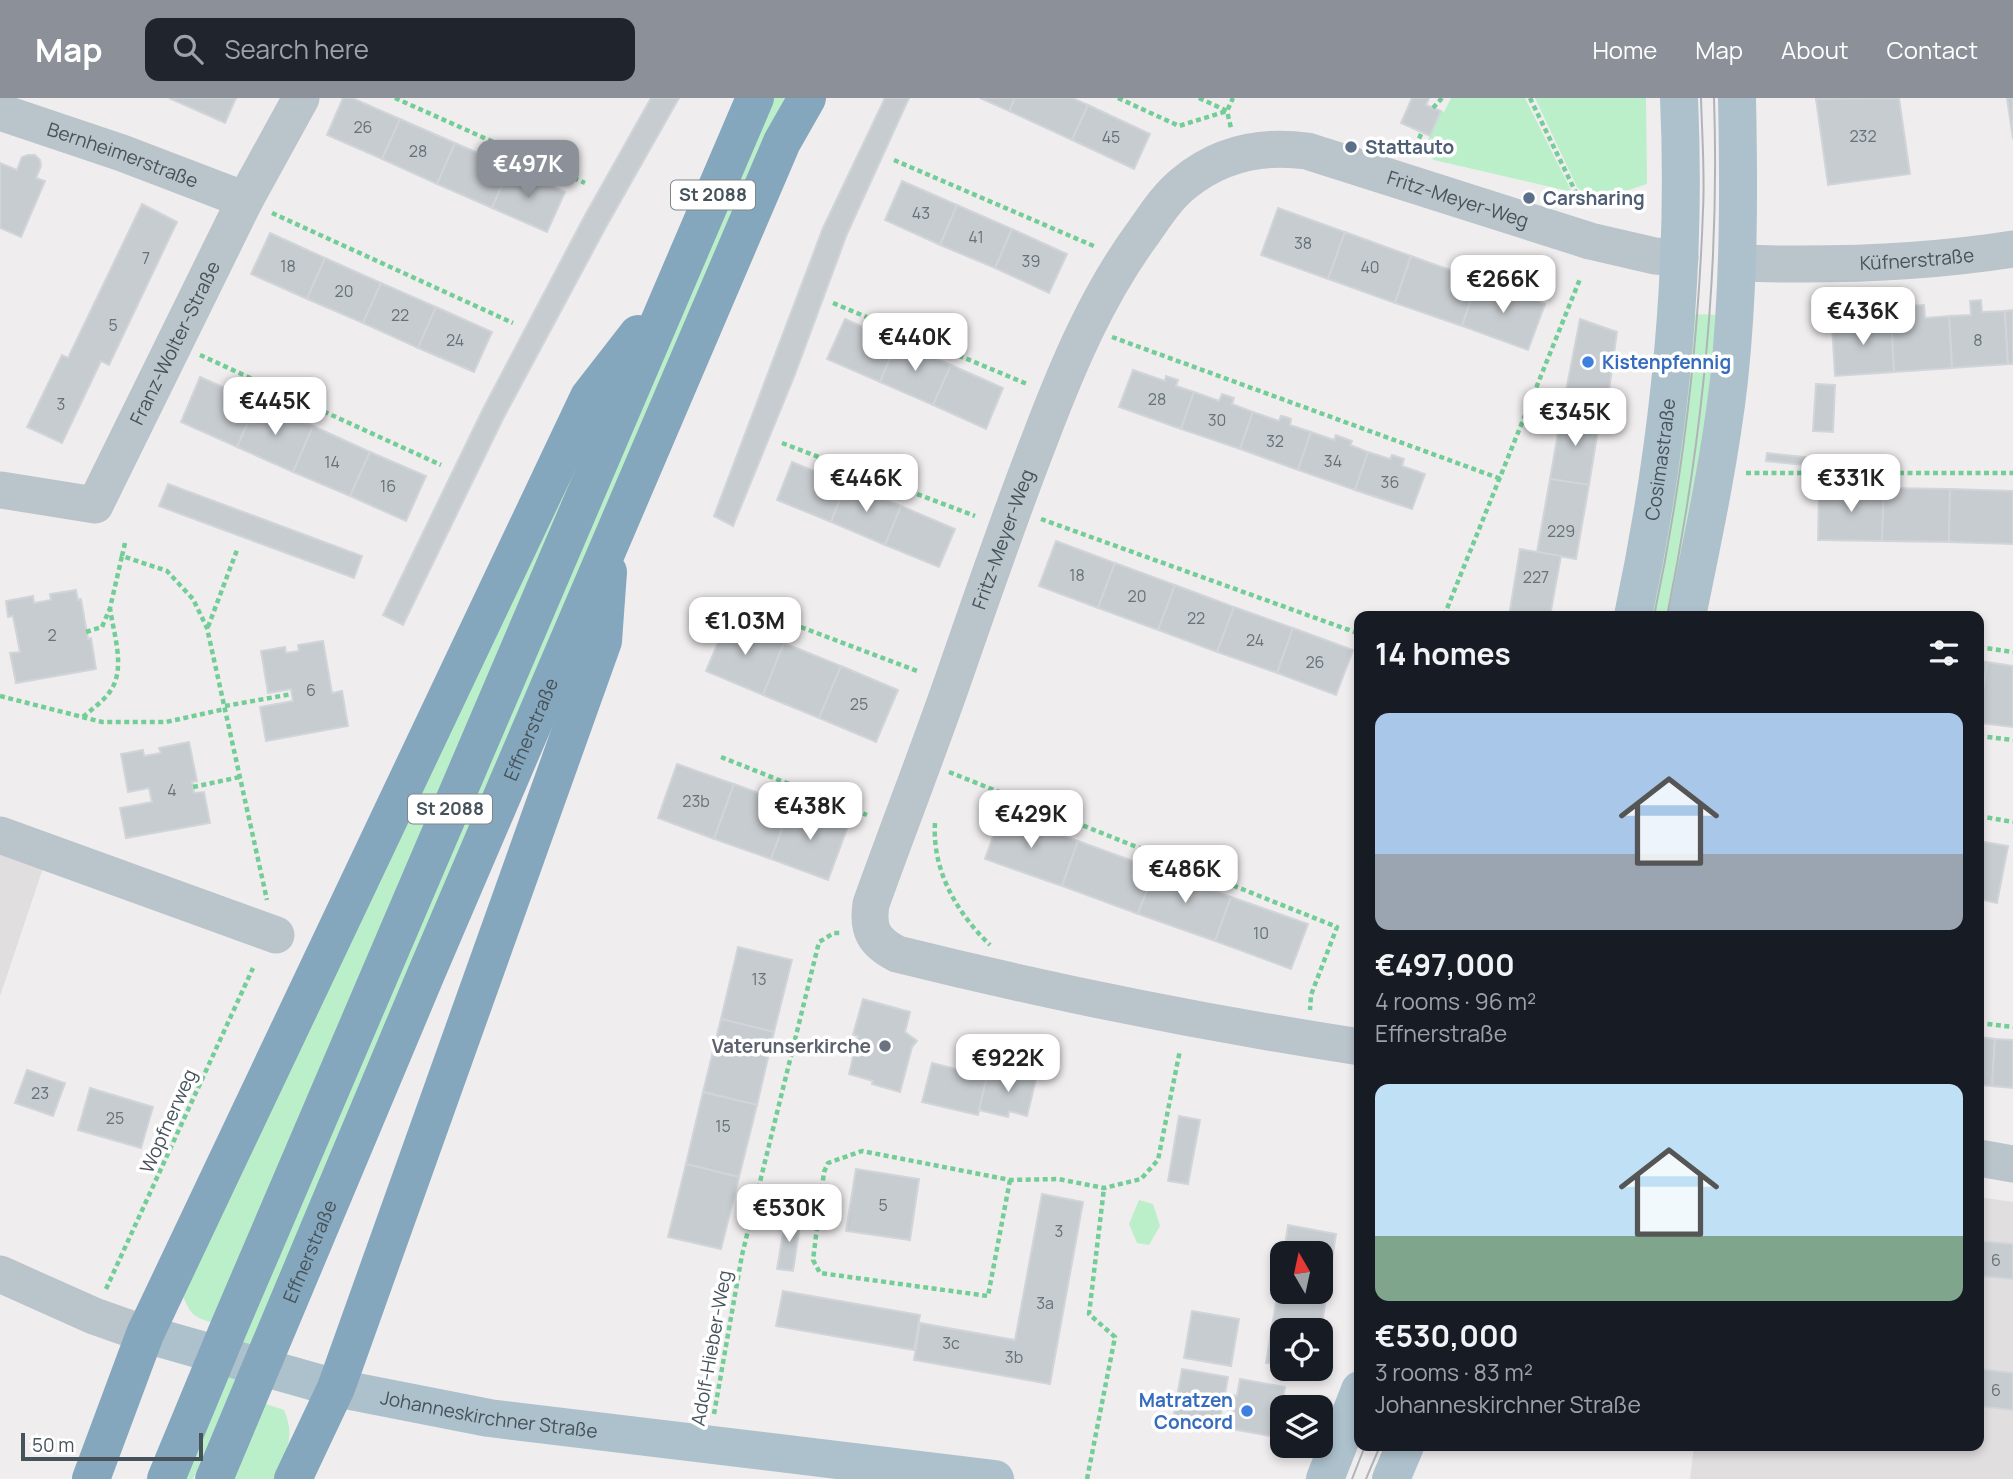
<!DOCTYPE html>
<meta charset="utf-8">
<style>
:root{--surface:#171b24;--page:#20242c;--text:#f1f3f6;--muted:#9ea1a6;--accent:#8c9099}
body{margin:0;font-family:Manrope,sans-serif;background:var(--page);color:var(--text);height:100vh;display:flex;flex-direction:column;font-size:26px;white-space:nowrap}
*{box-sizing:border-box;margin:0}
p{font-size:23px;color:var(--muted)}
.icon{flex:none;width:38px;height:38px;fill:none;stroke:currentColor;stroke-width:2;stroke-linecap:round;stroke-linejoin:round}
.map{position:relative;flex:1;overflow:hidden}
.side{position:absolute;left:1354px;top:513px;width:630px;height:840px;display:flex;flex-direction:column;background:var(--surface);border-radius:14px;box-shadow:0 4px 10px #0003}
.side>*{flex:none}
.needle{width:46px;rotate:351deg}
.tools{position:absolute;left:1270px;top:1143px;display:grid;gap:14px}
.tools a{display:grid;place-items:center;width:63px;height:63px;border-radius:14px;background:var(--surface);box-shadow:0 4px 10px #0003;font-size:35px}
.scale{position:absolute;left:21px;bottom:18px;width:182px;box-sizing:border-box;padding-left:7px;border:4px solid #46535b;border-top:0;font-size:19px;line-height:24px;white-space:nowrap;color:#46535b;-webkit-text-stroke:5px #fff;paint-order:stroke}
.price{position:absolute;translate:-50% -60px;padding:0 16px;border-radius:14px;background:#fff;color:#222;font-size:23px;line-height:46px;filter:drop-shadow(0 2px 4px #0008)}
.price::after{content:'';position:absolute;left:50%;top:42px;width:21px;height:16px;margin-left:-10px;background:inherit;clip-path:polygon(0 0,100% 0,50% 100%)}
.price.active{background:var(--accent);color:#fff}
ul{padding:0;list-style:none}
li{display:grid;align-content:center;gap:14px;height:371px;padding:0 21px}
li span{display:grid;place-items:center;height:217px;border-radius:14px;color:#555}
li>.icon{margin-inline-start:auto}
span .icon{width:126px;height:126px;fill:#fffc;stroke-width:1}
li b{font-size:30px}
h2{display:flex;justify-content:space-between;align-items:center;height:84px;padding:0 21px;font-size:30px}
header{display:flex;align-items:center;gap:42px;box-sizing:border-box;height:98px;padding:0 35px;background:var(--accent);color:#fff}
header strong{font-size:33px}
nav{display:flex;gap:38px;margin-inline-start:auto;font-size:24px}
.search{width:490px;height:63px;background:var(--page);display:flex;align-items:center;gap:18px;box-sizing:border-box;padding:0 24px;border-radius:14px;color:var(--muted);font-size:26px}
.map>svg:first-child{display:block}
.education{fill:#e1dee0}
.green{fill:#bbefc9}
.building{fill:#c7ccd0;stroke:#d1d5d9;stroke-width:2}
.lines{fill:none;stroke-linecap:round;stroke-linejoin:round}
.path{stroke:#73cd96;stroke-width:4.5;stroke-dasharray:5 3.5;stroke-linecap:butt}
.minor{stroke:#b9c4cb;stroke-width:37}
.major{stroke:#adc1cd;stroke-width:38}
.highway{stroke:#85a7bd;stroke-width:38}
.tram{stroke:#b0b4b8;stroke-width:2}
.service-dot{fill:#5c6f8a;stroke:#fff;stroke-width:2.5}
.shop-dot{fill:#3f7fe0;stroke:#fff;stroke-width:2.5}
.worship-dot{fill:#6b7280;stroke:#fff;stroke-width:2.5}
.labels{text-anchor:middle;stroke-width:7;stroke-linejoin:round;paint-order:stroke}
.number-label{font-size:16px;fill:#667178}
.shield{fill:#fff;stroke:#7e878c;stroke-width:2}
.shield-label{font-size:18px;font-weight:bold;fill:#46535b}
.service-label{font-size:19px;font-weight:bold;fill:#4e5e75;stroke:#fff;text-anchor:start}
.street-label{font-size:19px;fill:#46535b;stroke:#fff}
.shop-label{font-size:19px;font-weight:bold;fill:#366cbe;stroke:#fff;text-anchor:start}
.worship-label{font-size:19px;font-weight:bold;fill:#5b616d;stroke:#fff;text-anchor:end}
</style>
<header>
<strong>Map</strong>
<div class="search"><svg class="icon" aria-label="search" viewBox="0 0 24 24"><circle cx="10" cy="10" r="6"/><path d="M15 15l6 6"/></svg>Search here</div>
<nav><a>Home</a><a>Map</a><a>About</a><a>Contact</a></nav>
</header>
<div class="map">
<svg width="2013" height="1381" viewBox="0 0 2013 1381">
<rect width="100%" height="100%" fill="#f0edee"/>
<g class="education">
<polygon points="0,755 43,770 0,898"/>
<polygon points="1979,1099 2013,1104 2013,1381 1690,1381 1694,1348 1979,1348"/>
</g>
<g class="green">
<polygon points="774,0 787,0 193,1381 180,1381 682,198"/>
<polygon points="1451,0 1525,0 1572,94 1434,62 1427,57 1427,44 1441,13 1444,14"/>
<path d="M1535,0H1646L1647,86C1626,92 1594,109 1577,89Z"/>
<polygon points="1689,216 1725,217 1677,518 1643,518"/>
<path d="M600,315L214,1225C195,1220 190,1217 183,1198Z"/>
<polygon points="1139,1102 1153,1106 1160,1128 1149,1147 1137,1145 1129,1126"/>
<path d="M263,1305L284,1312C296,1339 286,1355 274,1381H231Z"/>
</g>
<g class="building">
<polygon points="169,0 236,0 225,25"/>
<polygon points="343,0 352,0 400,21 382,61 327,37"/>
<polygon points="651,0 679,0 606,129 503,321 403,527 383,517 483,311 584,119"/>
<polygon points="885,0 909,0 847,136 794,279 733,428 714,418 823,130"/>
<polygon points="980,0 1015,0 1009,13"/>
<polygon points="1015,0 1072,0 1088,7 1072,42 1009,13"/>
<polygon points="1412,0 1429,0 1426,7 1441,13 1430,38 1401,25"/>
<polygon points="1899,0 1910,76 1828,87 1816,1"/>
<polygon points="2007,0 2013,0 2013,41"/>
<polygon points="1088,7 1150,36 1134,71 1072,42"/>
<polygon points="400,21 455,45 437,86 382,61"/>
<polygon points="455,45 510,69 492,110 437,86"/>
<polygon points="28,57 35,57 40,62 41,68 36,80 45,83 21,139 0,130 0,65 17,72 22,59"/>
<polygon points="510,69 565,94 547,134 492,110"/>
<polygon points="902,83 957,107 940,147 885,122"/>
<polygon points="142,106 177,124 109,267 101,263 62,345 27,329 62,257 68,260"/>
<polygon points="957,107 1012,131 995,170 940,147"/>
<polygon points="1278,110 1345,134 1328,181 1261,157"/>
<polygon points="1012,131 1067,156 1049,195 995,170"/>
<polygon points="1345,134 1411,158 1395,205 1328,181"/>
<polygon points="270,135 325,160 307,201 251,176"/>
<polygon points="1411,158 1478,182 1462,228 1395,205"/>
<polygon points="325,160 381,185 363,225 307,201"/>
<polygon points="1478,182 1545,206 1528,252 1462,228"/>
<polygon points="381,185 436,209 418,250 363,225"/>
<polygon points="1981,202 1982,214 2005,213 2008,266 1952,270 1949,218 1971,217 1970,203"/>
<polygon points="1924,207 1925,220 1949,218 1952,270 1894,274 1891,222 1911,221 1911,208"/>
<polygon points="436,209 492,234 474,274 418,250"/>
<polygon points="1870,210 1871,224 1891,222 1894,274 1835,278 1832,227 1859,225 1858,211"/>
<polygon points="2013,212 2013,266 2008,266 2005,213"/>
<polygon points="845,221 897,244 880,284 827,261"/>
<polygon points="1580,221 1617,234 1608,300 1566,293"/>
<polygon points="897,244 951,267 933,307 880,284"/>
<polygon points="951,267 1003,290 986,331 933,307"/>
<polygon points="1133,272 1165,283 1166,278 1178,282 1176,288 1194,294 1181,331 1119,309"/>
<polygon points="200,279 257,304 237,349 181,324"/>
<polygon points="1816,286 1835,287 1833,334 1813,333"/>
<polygon points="1194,294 1219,303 1222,296 1234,300 1232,306 1253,314 1240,351 1181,331"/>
<polygon points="257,304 313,328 293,374 237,349"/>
<polygon points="1562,313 1600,319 1589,387 1550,381"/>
<polygon points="1253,314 1279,323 1281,318 1286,319 1291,321 1290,327 1311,334 1298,372 1240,351"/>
<polygon points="313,328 370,354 350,398 293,374"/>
<polygon points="1311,334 1334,342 1336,337 1352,343 1350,347 1368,354 1355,392 1298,372"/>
<polygon points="370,354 426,378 406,423 350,398"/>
<polygon points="1368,354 1390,361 1392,357 1404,361 1402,368 1425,376 1412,411 1355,392"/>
<polygon points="1767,355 1812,360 1812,368 1766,363"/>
<polygon points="792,364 846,386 831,424 777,402"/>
<polygon points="1550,381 1589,387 1576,461 1537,454"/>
<polygon points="168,386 362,458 354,480 159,408"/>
<polygon points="846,386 901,408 885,447 831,424"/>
<polygon points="1819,389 1884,390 1882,443 1818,442"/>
<polygon points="1884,390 1950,391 1949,444 1882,443"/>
<polygon points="1950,391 2013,393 2013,446 1949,444"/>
<polygon points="901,408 955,431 939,469 885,447"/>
<polygon points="1056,443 1115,465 1098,510 1039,488"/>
<polygon points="1520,451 1561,458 1550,518 1509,518"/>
<polygon points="1115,465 1175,487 1158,532 1098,510"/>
<polygon points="1175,487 1234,509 1217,554 1158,532"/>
<polygon points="76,492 78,502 81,501 88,541 91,540 96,571 16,585 10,555 20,554 13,518 8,519 6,503 33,498 34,505 51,502 50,496"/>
<polygon points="1234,509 1293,530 1277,575 1217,554"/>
<polygon points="728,521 784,545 763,597 706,573"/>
<polygon points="1293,530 1353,552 1336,597 1277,575"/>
<polygon points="323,543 332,595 342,593 348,628 266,643 260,609 293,603 291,591 268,595 261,553 285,549 286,555 299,553 298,547"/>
<polygon points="784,545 841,568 819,620 763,597"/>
<polygon points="1979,563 1987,564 1979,625"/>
<polygon points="1987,564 2013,568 2013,629 1979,625"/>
<polygon points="841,568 898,592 876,644 819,620"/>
<polygon points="189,644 197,683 192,684 194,695 204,694 210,725 126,740 120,710 152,704 149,690 128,694 121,656 143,652 144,658 161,655 159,650"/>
<polygon points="677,666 734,686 714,741 658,720"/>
<polygon points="734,686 791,707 771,761 714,741"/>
<polygon points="791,707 848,728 828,782 771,761"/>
<polygon points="1001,716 1078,743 1062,788 985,761"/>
<polygon points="1078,743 1155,771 1138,816 1062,788"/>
<polygon points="1979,743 2008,748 1997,805 1979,801"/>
<polygon points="1155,771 1231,799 1215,843 1138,816"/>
<polygon points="1231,799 1308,826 1291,871 1215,843"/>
<polygon points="738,849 792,862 774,934 721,921"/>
<polygon points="863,901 910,914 905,934 917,943 912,949 900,994 872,986 873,983 849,976 858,938 853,937"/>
<polygon points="721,921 774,934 757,1007 703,994"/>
<polygon points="1979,939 1995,941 1992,988 1979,987"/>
<polygon points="1995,941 2013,942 2013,990 1992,988"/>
<polygon points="932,965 987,979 978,1017 922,1004"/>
<polygon points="27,972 65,985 53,1018 15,1005"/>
<polygon points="1000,972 1036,981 1027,1018 1009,1013 1008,1019 979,1012 987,979 997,981"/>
<polygon points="90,990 153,1009 141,1050 78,1032"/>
<polygon points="703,994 757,1007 739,1079 686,1066"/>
<polygon points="1179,1018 1200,1022 1188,1086 1168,1083"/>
<polygon points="686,1066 739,1079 721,1151 668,1139"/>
<polygon points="856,1071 919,1081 910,1142 846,1133"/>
<polygon points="1042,1096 1083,1104 1050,1286 914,1262 920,1225 1015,1242"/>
<polygon points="786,1118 801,1120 793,1173 777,1171"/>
<polygon points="1288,1127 1336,1136 1321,1233 1283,1232 1283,1267 1266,1265 1283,1162 1283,1194 1321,1194 1321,1155 1284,1155"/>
<polygon points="1979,1143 2013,1146 2013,1181 1979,1178"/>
<polygon points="783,1193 920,1217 914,1252 776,1228"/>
<polygon points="1192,1213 1239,1221 1231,1268 1184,1260"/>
<polygon points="1182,1271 1228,1279 1225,1296 1237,1298 1240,1281 1285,1289 1276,1339 1231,1331 1234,1313 1222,1310 1219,1329 1173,1321"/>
<polygon points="1979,1271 2013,1275 2013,1312 1979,1308"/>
</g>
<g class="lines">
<g class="path">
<polyline points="395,0 585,85"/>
<polyline points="1118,0 1179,28 1227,13 1233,0"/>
<polyline points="1199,0 1227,13 1231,30"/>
<polyline points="1530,0 1580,103"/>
<polyline points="1433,10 1442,0"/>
<polyline points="1412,56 1422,34"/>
<polyline points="894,62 1096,149"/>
<polyline points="272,115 513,225"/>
<polyline points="833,205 1027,286"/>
<polyline points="1112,239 1501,381"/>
<polyline points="200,257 441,367"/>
<polyline points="782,345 975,418"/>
<polyline points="1746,375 2013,375"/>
<polyline points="1041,421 1360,536"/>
<polyline points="125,445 122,458 167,473 193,501 207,530 267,802"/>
<polyline points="1444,518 1580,181"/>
<polyline points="777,520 920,574"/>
<polyline points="208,529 237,452"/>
<polyline points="86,534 102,529 110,510 122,458"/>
<polyline points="1979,549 2013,554"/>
<polyline points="0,598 102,624 166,624 225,611"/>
<polyline points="225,608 292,596"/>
<path d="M83,619C92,611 105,602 111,592C126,569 113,534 110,510"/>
<polyline points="1979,638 2013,642"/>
<polyline points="721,659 867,717"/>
<polyline points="949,674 1337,829 1311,897 1310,912"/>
<polyline points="193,689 240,679"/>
<polyline points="1979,718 2013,724"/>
<path d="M935,725C932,773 957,815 990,847"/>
<polyline points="1979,925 2013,929"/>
<polyline points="1010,1082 988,1198 820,1175 813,1162 824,1074 828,1065 862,1053 1010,1082 1058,1081 1104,1090 1141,1081 1158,1062 1180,952"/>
<polyline points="758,1093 821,1104"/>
<polyline points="106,1191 253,870"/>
<polyline points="714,1316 742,1157 819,844 834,835 842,835"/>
<polyline points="1087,1381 1115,1239 1089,1216 1104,1090"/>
</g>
<g class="minor">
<path id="s1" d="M0,14L122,55L245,102"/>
<path id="s2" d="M1737,165C1828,168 1924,165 2013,151"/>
<path id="s3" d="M1,392L95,407L245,102L301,0"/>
<polyline points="0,737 276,837"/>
<path id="s4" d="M1360,949C1204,925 1050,894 897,856C874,844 867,832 871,806C900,725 932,644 960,562C986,487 1012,412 1041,338C1068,267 1098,196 1143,135C1155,118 1167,99 1183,86C1219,56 1262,47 1307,53L1590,143L1655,158L1680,160"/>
<polyline points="1979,1060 2013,1066"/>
<polyline points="0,1176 94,1218 145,1236"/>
</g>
<g class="major">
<path id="s5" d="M1633,518C1669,348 1687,174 1679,0"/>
<path d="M1687,518C1703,440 1720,361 1729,282C1739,188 1739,94 1737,0"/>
<path id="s6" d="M145,1236L336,1290L489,1320L995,1381"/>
<polyline points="1325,1381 1360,1292"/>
<polyline points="1391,1381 1405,1348"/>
</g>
<g class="highway">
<polyline points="91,1381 145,1236 589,299 638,236"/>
<polyline points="166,1381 229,1229 755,0"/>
<path id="s7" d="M214,1381L426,876L782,44L807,0"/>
<polyline points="293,1381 336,1290 603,543 608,474"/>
</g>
<g class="tram">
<path d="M1654,518C1683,381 1698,252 1703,112C1705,75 1702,37 1701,0"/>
<path d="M1667,518C1702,346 1720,176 1714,0"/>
<polyline points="1352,1381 1365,1348"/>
<polyline points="1366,1381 1380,1348"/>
</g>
</g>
<g class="service-dot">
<circle cx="1351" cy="49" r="7"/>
<circle cx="1529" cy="100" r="7"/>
</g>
<g class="shop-dot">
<circle cx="1588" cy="264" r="7"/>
<circle cx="1247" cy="1313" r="7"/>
</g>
<circle class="worship-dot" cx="885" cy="948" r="7"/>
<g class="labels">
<g class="number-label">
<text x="363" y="35">26</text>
<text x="1863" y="44">232</text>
<text x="1111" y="45">45</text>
<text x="418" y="59">28</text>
<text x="921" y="121">43</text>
<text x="976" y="145">41</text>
<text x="1303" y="151">38</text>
<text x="146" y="166">7</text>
<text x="1031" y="169">39</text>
<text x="288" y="174">18</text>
<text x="1370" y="175">40</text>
<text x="344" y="199">20</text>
<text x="400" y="223">22</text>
<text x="113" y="233">5</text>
<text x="455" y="248">24</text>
<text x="1978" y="248">8</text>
<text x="1157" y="307">28</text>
<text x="61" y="312">3</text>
<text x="1217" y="328">30</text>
<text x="1275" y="349">32</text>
<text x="1333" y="369">34</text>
<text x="332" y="370">14</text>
<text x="1390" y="390">36</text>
<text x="388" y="394">16</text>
<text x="1561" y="439">229</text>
<text x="1077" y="483">18</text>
<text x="1536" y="485">227</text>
<text x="1137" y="504">20</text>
<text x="1196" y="526">22</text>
<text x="52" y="543">2</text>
<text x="1255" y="548">24</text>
<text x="1315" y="570">26</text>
<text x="311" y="598">6</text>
<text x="859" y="612">25</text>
<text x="172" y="698">4</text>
<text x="696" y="709">23b</text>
<text x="1261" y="841">10</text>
<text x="759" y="887">13</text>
<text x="40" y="1001">23</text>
<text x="115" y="1026">25</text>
<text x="723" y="1034">15</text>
<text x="883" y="1113">5</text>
<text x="1059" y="1139">3</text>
<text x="1996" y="1168">6</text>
<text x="1045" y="1211">3a</text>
<text x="951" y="1251">3c</text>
<text x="1014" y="1265">3b</text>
<text x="1996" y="1298">6</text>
</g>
<g class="shield">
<rect x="671" y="82.5" width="84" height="29" rx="5"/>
<rect x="408" y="696.5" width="84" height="29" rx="5"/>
</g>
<g class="shield-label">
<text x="713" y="103">St 2088</text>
<text x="450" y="717">St 2088</text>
</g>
<g class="service-label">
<text x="1365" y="56">Stattauto</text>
<text x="1543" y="107">Carsharing</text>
</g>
<g class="street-label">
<text dy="7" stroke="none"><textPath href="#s1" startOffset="130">Bernheimerstraße</textPath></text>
<text dy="7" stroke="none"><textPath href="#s4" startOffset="1614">Fritz-Meyer-Weg</textPath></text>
<text dy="7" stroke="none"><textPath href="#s2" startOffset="180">Küfnerstraße</textPath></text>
<text dy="7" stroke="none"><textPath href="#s3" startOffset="276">Franz-Wolter-Straße</textPath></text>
<text dy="7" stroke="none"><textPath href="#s5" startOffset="159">Cosimastraße</textPath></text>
<text dy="7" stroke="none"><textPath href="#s4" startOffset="922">Fritz-Meyer-Weg</textPath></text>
<text dy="7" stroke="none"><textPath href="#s7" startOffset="814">Effnerstraße</textPath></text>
<text transform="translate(168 1023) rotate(-66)" y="7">Wopfnerweg</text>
<text dy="7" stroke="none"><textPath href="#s7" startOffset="247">Effnerstraße</textPath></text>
<text transform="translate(711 1250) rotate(-80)" y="7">Adolf-Hieber-Weg</text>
<text dy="7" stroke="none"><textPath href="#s6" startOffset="354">Johanneskirchner Straße</textPath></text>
</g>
<g class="shop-label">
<text x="1602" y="271">Kistenpfennig</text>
<text x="1233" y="1309" text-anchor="end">Matratzen<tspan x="1233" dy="22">Concord</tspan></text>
</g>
<g class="worship-label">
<text x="871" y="955">Vaterunserkirche</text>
</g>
</g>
</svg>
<div class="tools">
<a><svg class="needle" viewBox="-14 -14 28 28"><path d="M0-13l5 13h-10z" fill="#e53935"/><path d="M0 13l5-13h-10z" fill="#9ea1a6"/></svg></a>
<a><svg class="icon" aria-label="locate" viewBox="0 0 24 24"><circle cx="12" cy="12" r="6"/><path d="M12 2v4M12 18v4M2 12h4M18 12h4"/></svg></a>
<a><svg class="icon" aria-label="layers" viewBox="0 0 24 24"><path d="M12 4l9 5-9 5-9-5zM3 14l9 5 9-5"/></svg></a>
</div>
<div class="scale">50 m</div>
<b class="price active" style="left:528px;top:102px">€497K</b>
<b class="price" style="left:1503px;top:217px">€266K</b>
<b class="price" style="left:1863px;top:249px">€436K</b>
<b class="price" style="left:915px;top:275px">€440K</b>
<b class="price" style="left:275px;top:339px">€445K</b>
<b class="price" style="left:1575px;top:350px">€345K</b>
<b class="price" style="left:866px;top:416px">€446K</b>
<b class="price" style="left:1851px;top:416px">€331K</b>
<b class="price" style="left:745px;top:559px">€1.03M</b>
<b class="price" style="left:810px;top:744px">€438K</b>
<b class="price" style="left:1031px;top:752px">€429K</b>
<b class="price" style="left:1185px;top:807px">€486K</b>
<b class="price" style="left:1008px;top:996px">€922K</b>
<b class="price" style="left:789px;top:1146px">€530K</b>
<section class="side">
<h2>14 homes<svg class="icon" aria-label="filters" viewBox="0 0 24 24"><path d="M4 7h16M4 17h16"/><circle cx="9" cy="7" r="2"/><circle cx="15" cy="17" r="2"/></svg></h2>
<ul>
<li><span style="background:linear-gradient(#a9c7e8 65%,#9aa5b1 0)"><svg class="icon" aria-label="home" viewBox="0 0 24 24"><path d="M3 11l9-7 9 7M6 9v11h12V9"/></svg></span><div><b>€497,000</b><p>4 rooms · 96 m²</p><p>Effnerstraße</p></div></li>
<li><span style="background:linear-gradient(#bfe0f5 70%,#7fa58c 0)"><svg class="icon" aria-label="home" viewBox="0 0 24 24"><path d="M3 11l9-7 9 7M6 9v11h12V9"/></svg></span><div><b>€530,000</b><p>3 rooms · 83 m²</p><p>Johanneskirchner Straße</p></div></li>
</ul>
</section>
</div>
